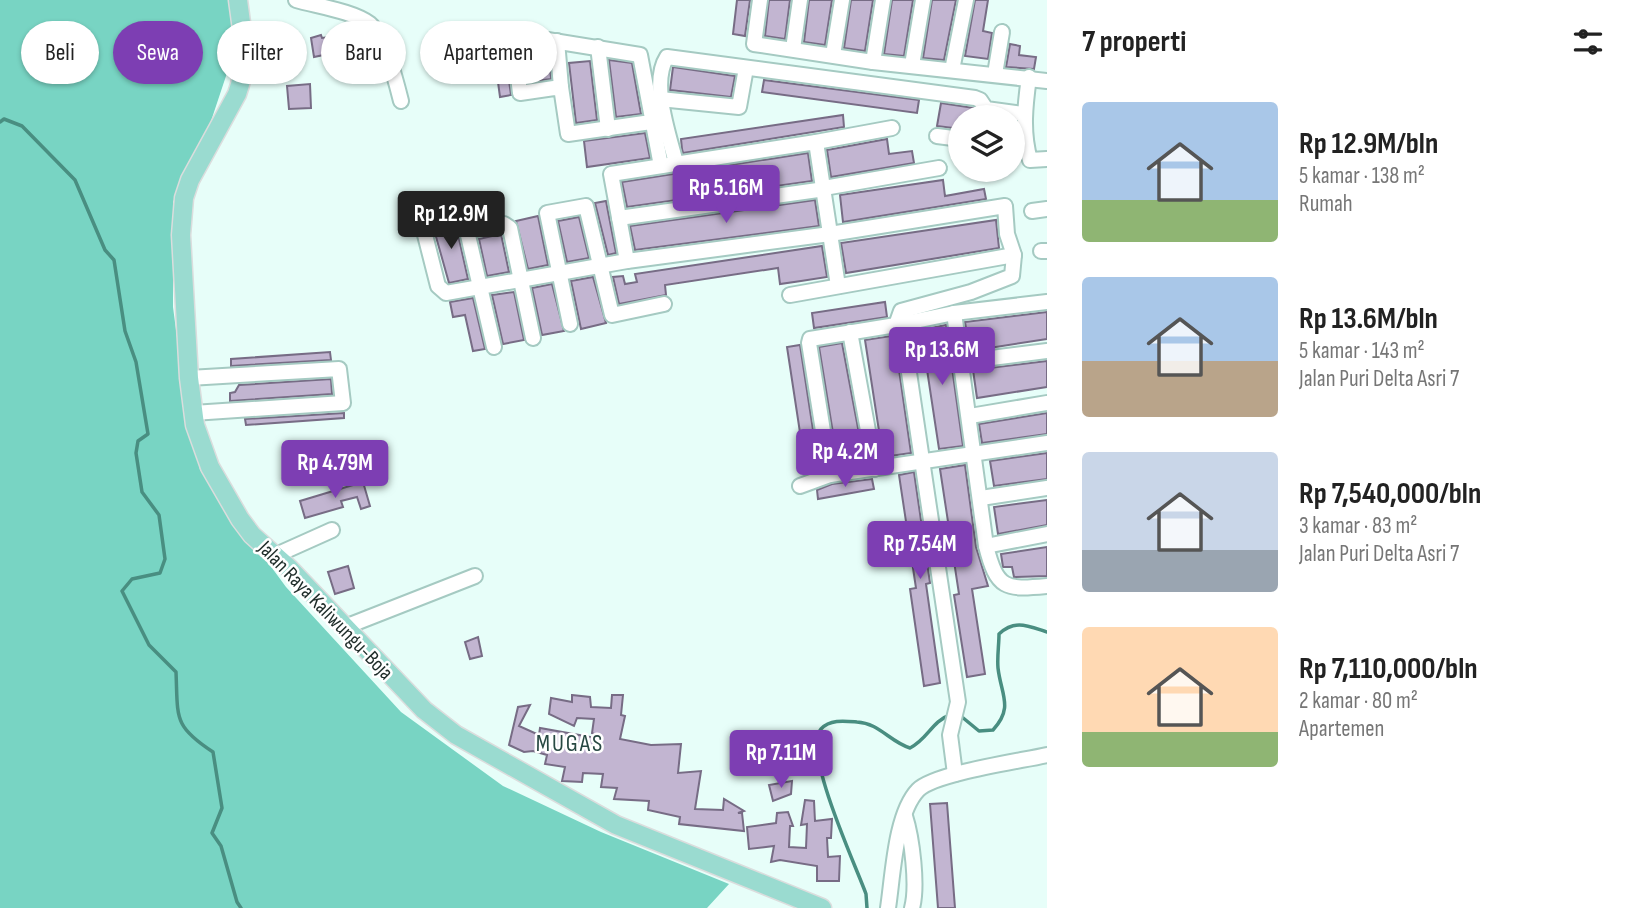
<!DOCTYPE html>
<html lang="id">
<meta charset="utf-8">
<style>
:root{--surface:#fff;--page:#f2f2f2;--text:#222;--muted:#767676;--accent:#7d3eb3}
body{margin:0;font-family:"Sofia Sans Condensed",sans-serif;background:var(--page);color:var(--text);height:100vh;display:flex;flex-direction:column;font-size:26px;white-space:nowrap}
*{box-sizing:border-box;margin:0}
p{font-size:23px;color:var(--muted)}
.icon{flex:none;width:38px;height:38px;fill:none;stroke:currentColor;stroke-width:2;stroke-linecap:round;stroke-linejoin:round}
.map{position:relative;flex:1;overflow:hidden}
.drawer{display:flex;flex-direction:column;background:var(--surface);width:595px}
.drawer>*{flex:none}
.banner{position:absolute;left:21px;top:21px;width:665px;height:63px;display:flex;gap:14px}
.fabs{position:absolute;left:948px;top:105px;display:grid;gap:14px}
.fabs a{display:grid;place-items:center;width:77px;height:77px;border-radius:50%;background:var(--surface);box-shadow:0 2px 5px #0004;font-size:35px}
.price{position:absolute;translate:-50% -60px;padding:0 16px;border-radius:7px;background:var(--accent);color:#fff;font-size:23px;line-height:46px;filter:drop-shadow(0 2px 4px #0008)}
.price::after{content:'';position:absolute;left:50%;top:42px;width:21px;height:16px;margin-left:-10px;background:inherit;clip-path:polygon(0 0,100% 0,50% 100%)}
.price.current{background:#222;color:#fff}
ul{padding:0;list-style:none}
li{display:flex;align-items:center;gap:21px;height:175px;padding:0 35px}
li span{display:grid;place-items:center;flex:none;width:196px;height:140px;border-radius:7px;color:#555}
li>.icon{margin-inline-start:auto}
span .icon{width:84px;height:84px;fill:#fffc;stroke-width:1}
li b{font-size:30px}
h2{display:flex;justify-content:space-between;align-items:center;height:84px;padding:0 35px;font-size:30px}
.pill{padding:0 24px;border-radius:32px;background:var(--surface);box-shadow:0 2px 5px #0004;font-size:24px;line-height:63px}
.pill.current{background:var(--accent);color:#fff}
main{display:flex;flex:1;min-height:0}
.map>svg:first-child{display:block}
.forest{fill:#78d4c3}
.lines{fill:none;stroke-linecap:round;stroke-linejoin:round}
.stream{stroke:#498e81;stroke-width:3.5}
.building{fill:#c2b5d1;stroke:#776c85;stroke-width:2}
.minor-casing{stroke:#a5cac2;stroke-width:18}
.major-casing{stroke:#dbdddd;stroke-width:21}
.minor{stroke:#fff;stroke-width:14}
.major{stroke:#9adbd0;stroke-width:18}
.labels{text-anchor:middle;stroke-width:5;stroke-linejoin:round;paint-order:stroke}
.street-label{font-size:21px;fill:#1e2c29;stroke:#fff}
.quarter-label{font-size:24px;letter-spacing:2px;fill:#284943;stroke:#fff}
</style>
<main>
<div class="map">
<svg width="1047" height="908" viewBox="0 0 1047 908">
<rect width="100%" height="100%" fill="#e7fef9"/>
<polygon class="forest" points="0,0 230,0 234,52 209,127 173,202 173,307 186,407 200,470 286,587 401,712 503,786 601,832 729,884 707,908 0,908"/>
<g class="lines">
<g class="stream">
<path d="M0,122L4,119L22,126L75,180L105,250L114,260L125,331L136,362L148,434L138,441L136,453L142,492L159,515L165,559L160,573L132,579L122,591L149,645L176,672C178,718 173,726 213,752L222,808L212,833L221,846L237,902L241,908"/>
<path d="M958,716L962,717L979,731L993,730C1014,707 1001,695 998,668C997,657 999,645 999,634C1015,619 1028,626 1047,632"/>
<path d="M867,908L866,894C856,866 802,750 821,729C830,719 845,721 857,722C879,723 890,742 910,748C928,739 932,721 950,715"/>
</g>
</g>
<g class="building">
<polygon points="737,0 750,0 745,36 733,34"/>
<polygon points="769,0 790,0 785,39 765,36"/>
<polygon points="809,0 832,0 825,45 804,42"/>
<polygon points="851,0 873,0 865,51 844,48"/>
<polygon points="892,0 913,0 904,56 884,54"/>
<polygon points="932,0 956,0 944,60 923,58"/>
<polygon points="975,0 988,0 983,31 992,33 988,59 965,56"/>
<polygon points="321,35 322,38 337,36 338,52 314,57 311,38"/>
<polygon points="1010,44 1020,46 1019,55 1036,57 1034,69 1006,67"/>
<polygon points="537,48 540,56 549,55 551,79 528,82 525,54 526,50"/>
<polygon points="506,59 511,95 500,97 495,60"/>
<polygon points="609,60 632,63 641,114 616,117"/>
<polygon points="590,61 597,120 576,123 569,63"/>
<polygon points="673,67 735,76 731,97 670,90"/>
<polygon points="764,80 919,100 917,113 762,92"/>
<polygon points="310,84 311,108 289,109 287,86"/>
<polygon points="941,103 974,108 974,117 961,117 961,129 937,126"/>
<polygon points="843,115 844,127 683,153 682,149 681,139"/>
<polygon points="645,133 650,158 587,167 584,141"/>
<polygon points="887,139 889,154 912,151 914,163 831,177 827,150"/>
<polygon points="808,153 812,181 627,207 622,182"/>
<polygon points="943,180 945,196 984,189 986,199 843,222 840,195"/>
<polygon points="815,200 819,226 635,250 630,226"/>
<polygon points="606,201 616,253 608,255 595,203"/>
<polygon points="538,216 548,265 528,269 516,221"/>
<polygon points="579,217 589,258 567,262 558,221"/>
<polygon points="996,220 999,248 846,273 841,243"/>
<polygon points="452,221 455,221 468,279 449,283 433,226"/>
<polygon points="501,234 509,272 487,276 479,239"/>
<polygon points="822,246 827,277 801,281 780,284 778,268 665,285 666,295 619,304 613,277 623,276 625,284 637,282 635,274"/>
<polygon points="593,277 606,323 581,329 571,281"/>
<polygon points="552,284 564,331 542,335 532,288"/>
<polygon points="514,292 524,340 503,344 492,295"/>
<polygon points="473,298 485,349 473,351 465,315 453,317 450,302"/>
<polygon points="885,302 887,317 814,328 812,313"/>
<polygon points="1047,312 1047,339 970,351 965,322"/>
<polygon points="946,325 963,446 939,449 921,330"/>
<polygon points="891,336 895,342 911,453 883,457 865,340"/>
<polygon points="842,343 864,460 838,464 819,347"/>
<polygon points="800,345 819,469 806,472 787,347"/>
<polygon points="330,352 331,360 231,366 231,359"/>
<polygon points="1047,361 1047,387 977,398 973,370"/>
<polygon points="331,379 332,394 230,401 230,393 235,392 239,385"/>
<polygon points="344,413 344,418 246,425 245,419"/>
<polygon points="1047,413 1047,434 982,443 979,424"/>
<polygon points="1047,453 1047,479 994,486 990,461"/>
<polygon points="965,465 976,547 988,586 972,589 985,674 967,677 954,595 959,594 940,469"/>
<polygon points="914,472 930,583 926,584 940,683 924,686 910,589 916,588 899,475"/>
<polygon points="872,479 874,489 818,499 817,490 832,484"/>
<polygon points="363,482 370,506 361,509 357,497 341,501 343,507 305,518 300,501"/>
<polygon points="1047,500 1047,525 998,534 994,507"/>
<polygon points="1047,547 1047,576 1014,577 1012,567 1003,567 1001,554"/>
<polygon points="348,566 354,588 335,594 328,572"/>
<polygon points="478,637 482,656 470,659 465,642"/>
<polygon points="572,695 590,697 591,707 611,708 612,695 623,695 621,715 625,716 620,739 651,745 681,744 678,773 701,771 695,809 723,810 724,799 744,811 738,813 742,813 744,831 679,824 680,817 648,810 649,801 614,799 617,788 601,787 603,774 583,773 582,782 562,781 565,767 545,764 547,755 533,751 524,752 509,745 518,707 530,705 519,726 539,735 540,728 596,738 597,735 592,733 594,719 577,718 574,726 549,714 551,698 572,702"/>
<polygon points="792,781 791,794 773,801 769,785"/>
<polygon points="805,800 814,801 815,821 832,819 831,838 827,838 828,857 840,856 839,881 817,881 817,866 780,860 771,862 774,846 749,849 747,827 776,823 777,813 788,812 793,826 790,826 789,847 806,848 807,824 801,825"/>
<polygon points="947,803 955,908 938,908 930,804"/>
</g>
<g class="lines">
<g class="minor-casing">
<g id="minor">
<path d="M296,0C316,6 353,11 370,24C385,37 396,81 401,101"/>
<polyline points="760,0 754,44 873,62 1047,81"/>
<polyline points="557,41 561,87"/>
<polyline points="598,47 608,129"/>
<polyline points="793,49 800,0"/>
<polyline points="833,55 842,0"/>
<polyline points="873,62 883,0"/>
<polyline points="912,65 923,0"/>
<polyline points="952,70 966,0"/>
<polyline points="995,74 1002,32"/>
<path d="M1029,77C1025,106 1022,132 1030,160L1047,159"/>
<polyline points="660,99 739,107 746,68"/>
<polyline points="651,122 568,134 561,87 520,93 515,53 518,42 535,38 640,55 661,166"/>
<polyline points="937,136 961,139"/>
<polyline points="816,142 892,128"/>
<path d="M676,163C669,135 650,83 667,57L975,98L980,100L986,109L1023,114"/>
<polyline points="824,188 939,168"/>
<polyline points="1032,211 1047,209"/>
<polyline points="619,218 825,189"/>
<polyline points="464,220 467,231 504,224 510,228 533,338"/>
<polyline points="423,227 438,286 446,293 627,261 830,234 1005,206 1007,234 1014,255 1012,276 971,292 901,311 896,325 810,339 809,343 830,475"/>
<polyline points="467,231 494,347"/>
<polyline points="1041,251 1047,251"/>
<polyline points="627,261 611,174 816,142 838,286"/>
<polyline points="790,295 1014,255"/>
<path d="M954,313L986,546C997,589 1005,590 1047,586"/>
<polyline points="570,324 547,213 586,206 612,315 664,304"/>
<polyline points="850,332 875,469"/>
<polyline points="960,362 1047,351"/>
<polyline points="189,378 339,369 343,403 193,413"/>
<polyline points="970,416 1047,403"/>
<polyline points="800,486 830,475 1047,443"/>
<polyline points="981,498 1047,488"/>
<polyline points="986,546 1047,534"/>
<polyline points="274,556 332,530"/>
<polyline points="345,627 475,576"/>
<polyline points="955,774 950,735 958,702 904,339 896,325 954,313 1047,302"/>
<path d="M905,816C912,838 918,886 912,908"/>
<path d="M888,908C893,876 895,814 918,790C935,773 1021,761 1047,755"/>
</g>
</g>
<g class="major-casing">
<path id="major" d="M238,0C242,32 249,62 237,94L190,180L184,198L181,235L189,378L195,425L210,467L240,519L252,535L289,568L424,710L456,735L616,825L822,908"/>
</g>
<use href="#minor" class="minor"/>
<use href="#major" class="major"/>
</g>
<g class="labels">
<g class="street-label">
<text transform="translate(326 610) rotate(46)" y="7">Jalan Raya Kaliwungu-Boja</text>
</g>
<g class="quarter-label">
<text x="570" y="751">MUGAS</text>
</g>
</g>
</svg>
<div class="fabs">
<a><svg class="icon" aria-label="layers" viewBox="0 0 24 24"><path d="M12 4l9 5-9 5-9-5zM3 14l9 5 9-5"/></svg></a>
</div>
<b class="price" style="left:726px;top:225px">Rp 5.16M</b>
<b class="price current" style="left:451px;top:251px">Rp 12.9M</b>
<b class="price" style="left:942px;top:387px">Rp 13.6M</b>
<b class="price" style="left:845px;top:489px">Rp 4.2M</b>
<b class="price" style="left:335px;top:500px">Rp 4.79M</b>
<b class="price" style="left:920px;top:581px">Rp 7.54M</b>
<b class="price" style="left:781px;top:790px">Rp 7.11M</b>
<div class="banner">
<a class="pill">Beli</a>
<a class="pill current">Sewa</a>
<a class="pill">Filter</a>
<a class="pill">Baru</a>
<a class="pill">Apartemen</a>
</div>
</div>
<section class="drawer">
<h2>7 properti<svg class="icon" aria-label="filters" viewBox="0 0 24 24"><path d="M4 7h16M4 17h16"/><circle cx="9" cy="7" r="2"/><circle cx="15" cy="17" r="2"/></svg></h2>
<ul>
<li><span style="background:linear-gradient(#a9c7e8 70%,#8fb573 0)"><svg class="icon" aria-label="home" viewBox="0 0 24 24"><path d="M3 11l9-7 9 7M6 9v11h12V9"/></svg></span><div><b>Rp 12.9M/bln</b><p>5 kamar · 138 m²</p><p>Rumah</p></div></li>
<li><span style="background:linear-gradient(#a9c7e8 60%,#b9a48a 0)"><svg class="icon" aria-label="home" viewBox="0 0 24 24"><path d="M3 11l9-7 9 7M6 9v11h12V9"/></svg></span><div><b>Rp 13.6M/bln</b><p>5 kamar · 143 m²</p><p>Jalan Puri Delta Asri 7</p></div></li>
<li><span style="background:linear-gradient(#c9d6e8 70%,#9aa5b1 0)"><svg class="icon" aria-label="home" viewBox="0 0 24 24"><path d="M3 11l9-7 9 7M6 9v11h12V9"/></svg></span><div><b>Rp 7,540,000/bln</b><p>3 kamar · 83 m²</p><p>Jalan Puri Delta Asri 7</p></div></li>
<li><span style="background:linear-gradient(#ffd9b3 75%,#8fb573 0)"><svg class="icon" aria-label="home" viewBox="0 0 24 24"><path d="M3 11l9-7 9 7M6 9v11h12V9"/></svg></span><div><b>Rp 7,110,000/bln</b><p>2 kamar · 80 m²</p><p>Apartemen</p></div></li>
</ul>
</section>
</main>
